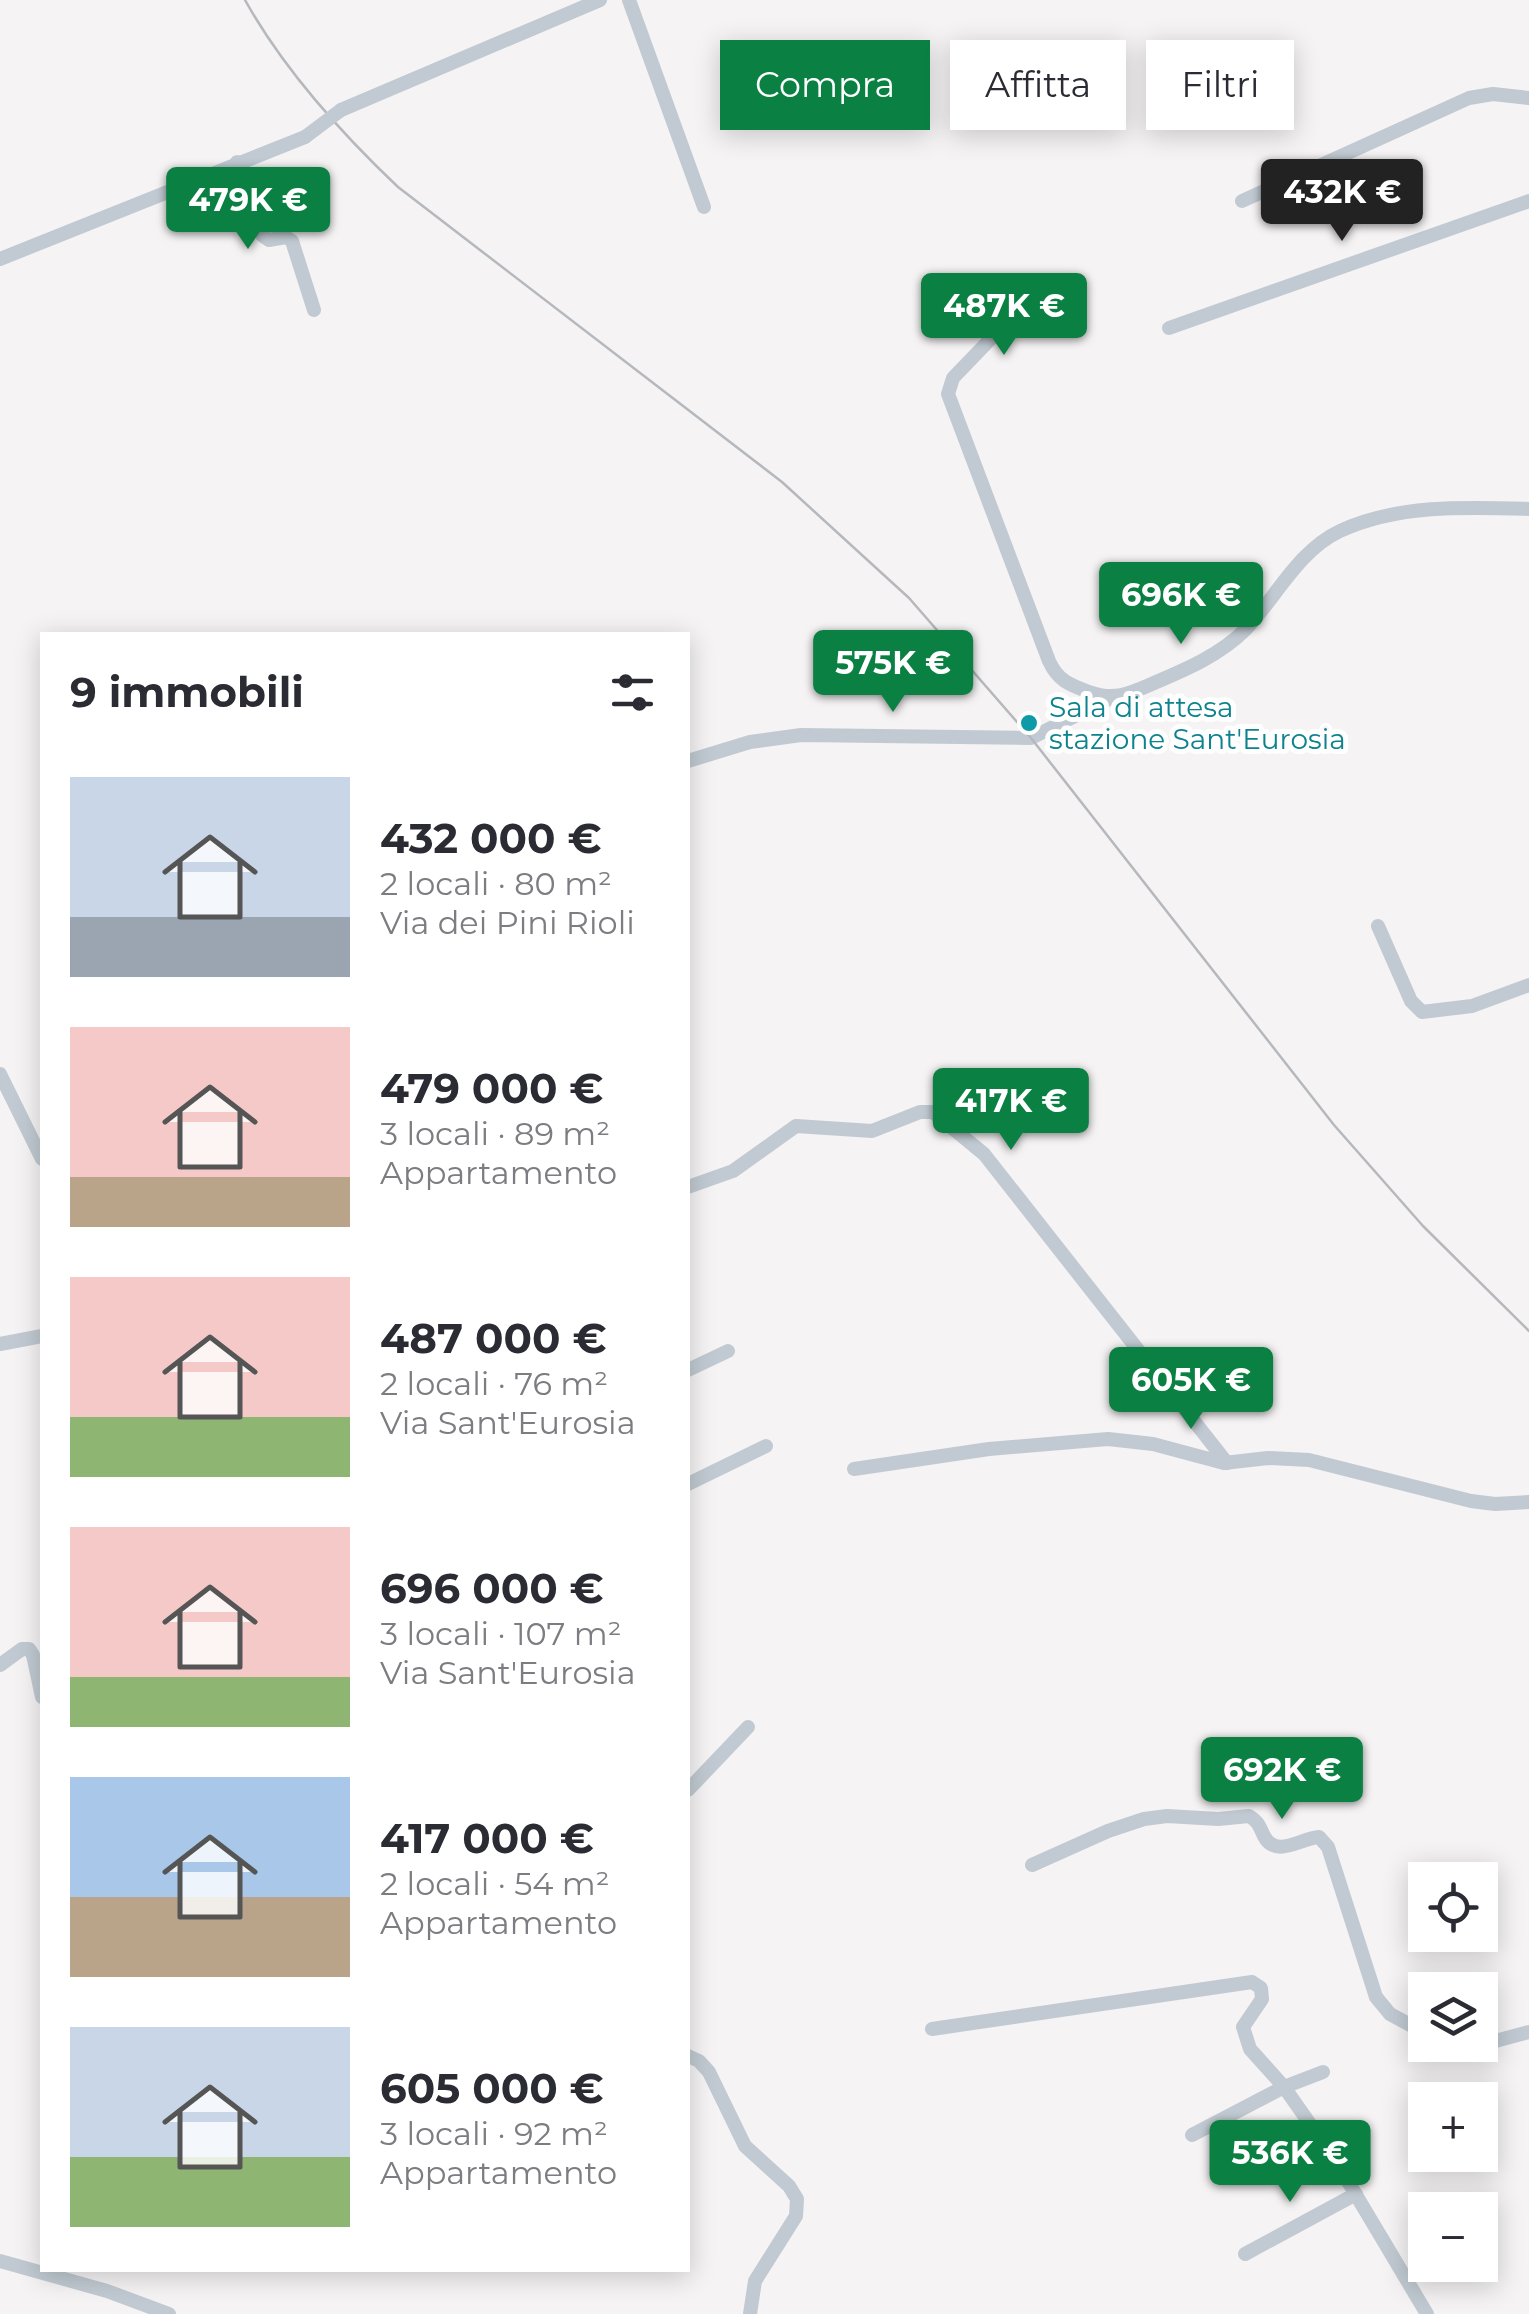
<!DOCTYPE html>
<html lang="it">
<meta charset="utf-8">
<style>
:root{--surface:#fff;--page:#f7f7f7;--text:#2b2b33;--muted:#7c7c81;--accent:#0b8043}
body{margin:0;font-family:Montserrat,sans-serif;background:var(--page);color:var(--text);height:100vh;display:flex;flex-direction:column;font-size:38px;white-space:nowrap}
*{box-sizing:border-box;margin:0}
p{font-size:32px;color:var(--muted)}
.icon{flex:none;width:55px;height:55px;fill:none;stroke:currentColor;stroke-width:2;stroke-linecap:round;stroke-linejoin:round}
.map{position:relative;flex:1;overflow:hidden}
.side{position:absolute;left:40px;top:632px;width:650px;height:1640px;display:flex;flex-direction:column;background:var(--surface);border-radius:0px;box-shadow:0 5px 25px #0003}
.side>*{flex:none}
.banner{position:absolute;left:720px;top:40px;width:658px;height:90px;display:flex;gap:20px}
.buttons{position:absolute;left:1408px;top:1862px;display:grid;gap:20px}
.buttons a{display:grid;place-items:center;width:90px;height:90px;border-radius:0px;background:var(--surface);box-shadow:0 5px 25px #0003;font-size:50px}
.price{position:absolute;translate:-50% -85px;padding:0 22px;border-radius:10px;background:var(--accent);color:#fff;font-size:32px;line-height:65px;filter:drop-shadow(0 2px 5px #0008)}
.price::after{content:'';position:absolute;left:50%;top:60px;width:30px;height:22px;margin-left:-15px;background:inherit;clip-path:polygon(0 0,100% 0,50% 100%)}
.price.selected{background:#222;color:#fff}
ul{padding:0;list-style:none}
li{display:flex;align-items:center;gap:30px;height:250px;padding:0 30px}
li span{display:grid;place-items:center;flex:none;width:280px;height:200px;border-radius:0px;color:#555}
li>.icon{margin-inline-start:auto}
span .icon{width:120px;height:120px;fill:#fffc;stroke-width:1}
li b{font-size:42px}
h2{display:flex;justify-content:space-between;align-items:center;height:120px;padding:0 30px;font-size:42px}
.tag{padding:0 35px;border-radius:0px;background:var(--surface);box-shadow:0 5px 25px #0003;font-size:35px;line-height:90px}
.tag.selected{background:var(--accent);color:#fff}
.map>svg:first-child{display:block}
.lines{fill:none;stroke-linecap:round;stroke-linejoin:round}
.minor{stroke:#c1cad2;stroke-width:14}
.rail{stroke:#b5b8bd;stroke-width:2.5}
.minor-bridge{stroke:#c1cad2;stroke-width:14}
.culture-dot{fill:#0f9aa8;stroke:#fff;stroke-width:4}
.labels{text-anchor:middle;stroke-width:10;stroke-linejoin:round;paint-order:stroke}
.culture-label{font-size:28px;fill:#0d838f;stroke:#fff;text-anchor:start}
</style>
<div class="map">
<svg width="1529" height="2314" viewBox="0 0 1529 2314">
<rect width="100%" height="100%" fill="#f5f3f3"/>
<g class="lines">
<g class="minor">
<polyline points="629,0 704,207"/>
<polyline points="341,110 600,0"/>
<polyline points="237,162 262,235 269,240 286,237 292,241 314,310"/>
<polyline points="1242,201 1469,98 1493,94 1529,98"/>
<polyline points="0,259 305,137"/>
<path d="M1035,309L1003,326L953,378L948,394L1049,661C1058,681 1070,685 1089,692C1115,701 1129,694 1154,683C1187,669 1220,655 1246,629C1276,597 1299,550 1340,531C1398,504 1468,507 1529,509"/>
<polyline points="1169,328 1529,201"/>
<polyline points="688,761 750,742 801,735 1031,738 1109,699"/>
<polyline points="1378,926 1411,1001 1422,1012 1472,1006 1529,985"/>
<polyline points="0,1074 42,1159"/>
<polyline points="688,1187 733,1171 796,1126 872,1131 920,1112 933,1112 984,1154 1227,1463"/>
<polyline points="0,1344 42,1336"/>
<polyline points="688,1370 728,1351"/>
<polyline points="854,1469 989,1449 1108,1439 1153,1444 1224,1463 1268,1458 1309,1460 1471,1501 1495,1504 1529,1502"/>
<polyline points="688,1484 766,1446"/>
<polyline points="0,1665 22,1649 29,1649 33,1655 42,1697"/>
<polyline points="688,1790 748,1727"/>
<path d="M1032,1865L1108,1831L1144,1819L1167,1816L1218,1819L1249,1816C1259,1822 1259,1826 1264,1836C1276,1859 1301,1838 1319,1837L1328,1847L1376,1997L1390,2014L1425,2033"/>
<polyline points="932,2029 1252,1982 1261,1988 1262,1999 1243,2027 1250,2049 1284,2087 1323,2072"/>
<polyline points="1448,2045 1473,2047 1529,2032"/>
<polyline points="688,2056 699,2061 709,2072 745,2146 789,2186 797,2199 796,2216 755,2281 750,2314"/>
<polyline points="1192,2135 1284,2087 1334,2158 1427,2314"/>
<polyline points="1245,2254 1356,2194"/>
<polyline points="0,2261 107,2291 169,2314"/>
</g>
<path class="rail" d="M245,0C284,70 340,132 398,187L782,482L909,598L1031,738L1334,1125L1423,1226L1529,1331"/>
<polyline class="minor-bridge" points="305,137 341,110"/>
</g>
<circle class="culture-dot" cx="1029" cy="723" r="10"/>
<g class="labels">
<g class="culture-label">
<text x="1049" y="717">Sala di attesa<tspan x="1049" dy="32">stazione Sant'Eurosia</tspan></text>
</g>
</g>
</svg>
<div class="buttons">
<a><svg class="icon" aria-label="locate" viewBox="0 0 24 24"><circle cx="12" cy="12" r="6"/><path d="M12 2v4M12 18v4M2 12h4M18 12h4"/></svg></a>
<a><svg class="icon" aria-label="layers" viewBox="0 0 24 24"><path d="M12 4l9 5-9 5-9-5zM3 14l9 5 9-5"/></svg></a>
<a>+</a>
<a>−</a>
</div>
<b class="price selected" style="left:1342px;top:244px">432K €</b>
<b class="price" style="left:248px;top:252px">479K €</b>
<b class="price" style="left:1004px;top:358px">487K €</b>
<b class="price" style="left:1181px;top:647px">696K €</b>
<b class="price" style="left:893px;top:715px">575K €</b>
<b class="price" style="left:1011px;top:1153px">417K €</b>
<b class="price" style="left:1191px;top:1432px">605K €</b>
<b class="price" style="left:1282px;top:1822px">692K €</b>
<b class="price" style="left:1290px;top:2205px">536K €</b>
<div class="banner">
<a class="tag selected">Compra</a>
<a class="tag">Affitta</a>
<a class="tag">Filtri</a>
</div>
<section class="side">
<h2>9 immobili<svg class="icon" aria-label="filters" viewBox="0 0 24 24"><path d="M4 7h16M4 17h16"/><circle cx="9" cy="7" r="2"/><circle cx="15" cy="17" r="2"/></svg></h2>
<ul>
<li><span style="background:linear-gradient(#c9d6e8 70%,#9aa5b1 0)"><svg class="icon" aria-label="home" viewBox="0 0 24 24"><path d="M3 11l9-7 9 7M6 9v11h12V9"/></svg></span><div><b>432 000 €</b><p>2 locali · 80 m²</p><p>Via dei Pini Rioli</p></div></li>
<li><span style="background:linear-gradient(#f6c9c9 75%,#b9a48a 0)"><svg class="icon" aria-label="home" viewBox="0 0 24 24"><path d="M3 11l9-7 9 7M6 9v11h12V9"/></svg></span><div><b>479 000 €</b><p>3 locali · 89 m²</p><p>Appartamento</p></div></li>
<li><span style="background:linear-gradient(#f6c9c9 70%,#8fb573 0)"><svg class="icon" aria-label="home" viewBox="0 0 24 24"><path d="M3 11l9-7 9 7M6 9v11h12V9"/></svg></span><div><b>487 000 €</b><p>2 locali · 76 m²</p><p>Via Sant'Eurosia</p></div></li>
<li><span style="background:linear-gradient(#f6c9c9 75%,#8fb573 0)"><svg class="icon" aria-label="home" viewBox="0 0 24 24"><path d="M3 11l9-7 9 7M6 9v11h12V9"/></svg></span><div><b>696 000 €</b><p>3 locali · 107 m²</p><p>Via Sant'Eurosia</p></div></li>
<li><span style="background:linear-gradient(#a9c7e8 60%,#b9a48a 0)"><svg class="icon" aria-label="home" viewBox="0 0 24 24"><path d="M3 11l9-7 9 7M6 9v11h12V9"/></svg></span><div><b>417 000 €</b><p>2 locali · 54 m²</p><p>Appartamento</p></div></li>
<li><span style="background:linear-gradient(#c9d6e8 65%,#8fb573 0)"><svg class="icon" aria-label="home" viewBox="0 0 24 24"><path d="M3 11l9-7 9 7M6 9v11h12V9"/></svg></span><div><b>605 000 €</b><p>3 locali · 92 m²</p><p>Appartamento</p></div></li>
</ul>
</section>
</div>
